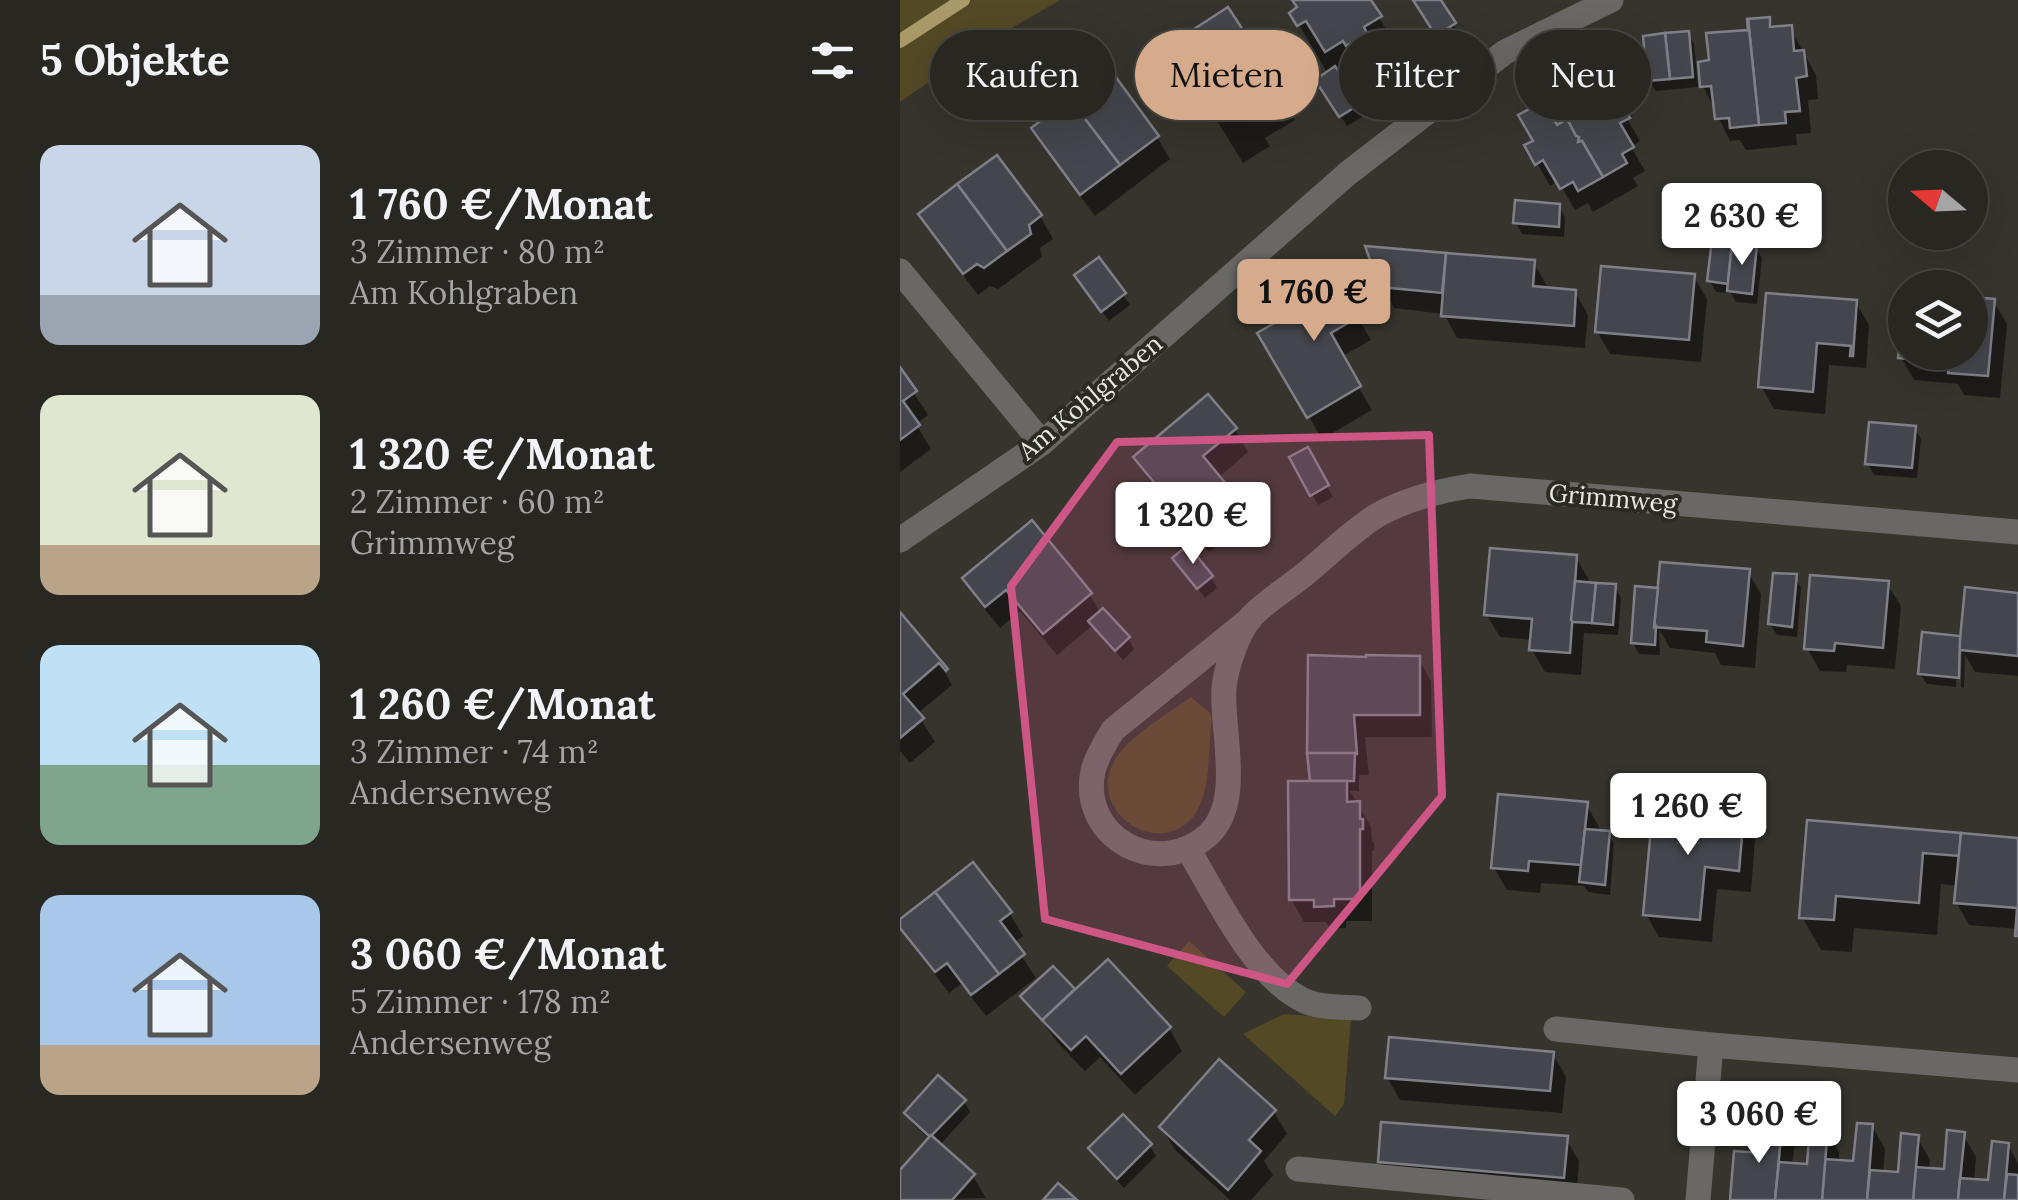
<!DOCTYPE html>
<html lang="de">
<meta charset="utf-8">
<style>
:root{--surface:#282722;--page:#302f2a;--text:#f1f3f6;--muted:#a5a5a5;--line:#444440;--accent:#d6ab8b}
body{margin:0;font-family:Lora,serif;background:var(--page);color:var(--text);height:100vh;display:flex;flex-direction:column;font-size:38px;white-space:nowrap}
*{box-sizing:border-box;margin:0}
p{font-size:32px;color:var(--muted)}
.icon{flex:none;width:55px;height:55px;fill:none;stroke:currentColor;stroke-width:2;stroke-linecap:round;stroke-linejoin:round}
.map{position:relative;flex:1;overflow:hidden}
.details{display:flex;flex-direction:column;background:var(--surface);width:900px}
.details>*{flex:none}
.hud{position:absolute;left:30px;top:30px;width:938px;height:90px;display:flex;gap:20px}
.needle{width:65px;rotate:289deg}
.buttons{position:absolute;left:988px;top:150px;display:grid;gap:20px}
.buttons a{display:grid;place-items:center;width:100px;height:100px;border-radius:50%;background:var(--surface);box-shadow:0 10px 40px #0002,0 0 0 2px var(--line);font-size:50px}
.price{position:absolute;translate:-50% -85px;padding:0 22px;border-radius:10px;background:#fff;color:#222;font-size:32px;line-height:65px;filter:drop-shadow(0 2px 5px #0008)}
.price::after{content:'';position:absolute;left:50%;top:60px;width:30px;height:22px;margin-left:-15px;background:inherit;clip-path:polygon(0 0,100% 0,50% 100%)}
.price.selected{background:var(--accent);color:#111}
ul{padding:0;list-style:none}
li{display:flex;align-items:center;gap:30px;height:250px;padding:0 40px}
li span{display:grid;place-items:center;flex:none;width:280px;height:200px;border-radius:20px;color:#555}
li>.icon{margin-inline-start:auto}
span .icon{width:120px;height:120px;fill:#fffc;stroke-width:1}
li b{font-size:42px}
h2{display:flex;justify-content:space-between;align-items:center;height:120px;padding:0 40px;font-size:42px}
.chip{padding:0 35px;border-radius:45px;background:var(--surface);box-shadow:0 10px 40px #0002,0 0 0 2px var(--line);font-size:35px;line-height:90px}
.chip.selected{background:var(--accent);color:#111}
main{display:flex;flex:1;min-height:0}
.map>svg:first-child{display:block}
.green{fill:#534925}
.shadow{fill:#0007}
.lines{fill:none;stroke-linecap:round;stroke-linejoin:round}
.stream{stroke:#a89a69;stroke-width:14}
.building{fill:#45464d;stroke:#7f7f88;stroke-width:2.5}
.minor{stroke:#696864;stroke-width:25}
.marked{fill:#ce5684;fill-opacity:0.2;stroke:#ce5684;stroke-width:8;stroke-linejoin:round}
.labels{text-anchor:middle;stroke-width:8;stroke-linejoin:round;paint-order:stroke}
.street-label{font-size:25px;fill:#eae8e3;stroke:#2c2a23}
</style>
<main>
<section class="details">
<h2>5 Objekte<svg class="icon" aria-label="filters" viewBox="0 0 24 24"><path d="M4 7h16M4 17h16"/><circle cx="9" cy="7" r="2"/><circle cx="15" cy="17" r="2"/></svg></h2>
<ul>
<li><span style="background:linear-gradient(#c9d6e8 75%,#9aa5b1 0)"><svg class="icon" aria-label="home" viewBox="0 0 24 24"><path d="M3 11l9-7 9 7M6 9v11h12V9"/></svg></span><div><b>1 760 €/Monat</b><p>3 Zimmer · 80 m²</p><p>Am Kohlgraben</p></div></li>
<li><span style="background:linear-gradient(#dfe7d0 75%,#b9a48a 0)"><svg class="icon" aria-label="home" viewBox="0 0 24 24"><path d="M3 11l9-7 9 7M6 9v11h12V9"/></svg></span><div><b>1 320 €/Monat</b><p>2 Zimmer · 60 m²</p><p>Grimmweg</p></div></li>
<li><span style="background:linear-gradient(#bfe0f5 60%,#7fa58c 0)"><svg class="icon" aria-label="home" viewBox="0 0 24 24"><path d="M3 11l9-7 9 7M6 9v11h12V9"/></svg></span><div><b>1 260 €/Monat</b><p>3 Zimmer · 74 m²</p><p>Andersenweg</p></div></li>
<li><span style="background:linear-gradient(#a9c7e8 75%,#b9a48a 0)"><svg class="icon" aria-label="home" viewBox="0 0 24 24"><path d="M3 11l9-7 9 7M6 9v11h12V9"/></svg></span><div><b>3 060 €/Monat</b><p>5 Zimmer · 178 m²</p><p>Andersenweg</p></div></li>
</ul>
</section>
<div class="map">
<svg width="1118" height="1200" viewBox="0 0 1118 1200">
<rect width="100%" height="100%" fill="#36342d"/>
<g class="green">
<polygon points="0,0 160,0 84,44 0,102"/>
<path d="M291,697L310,713L312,719C307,748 312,785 297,811C264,865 179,811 218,755C231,736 270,712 291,697Z"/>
<polygon points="289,941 346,992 324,1017 267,966"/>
<polygon points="384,1014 451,1019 444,1104 435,1116 343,1034"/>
</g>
<g class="shadow">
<polygon points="394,0 469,0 509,69 492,79 495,85 478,96 475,91 456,103 464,116 447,126 425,91 428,74 392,13 400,9"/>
<polygon points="516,0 538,0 560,35 544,45"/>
<polygon points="868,19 874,29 890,28 916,75 918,99 908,100 911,133 896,134 897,145 846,150 840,140 830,141 803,86 811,62"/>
<polygon points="788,33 794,44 798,87 756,91 749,81"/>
<polygon points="271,46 365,68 395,120 365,138 370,146 343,163"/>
<polygon points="666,91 705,100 714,96 740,141 731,147 745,171 733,178 738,186 693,212 688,203 675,210 658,181 650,186 627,146 636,142"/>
<polygon points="134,129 257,137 270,159 195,216 147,151"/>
<polygon points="659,206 665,217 664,237 622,234 616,223"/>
<polygon points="22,214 140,216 153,239 140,248 142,257 98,289 90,286 78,295 34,237"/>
<polygon points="855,247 862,258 857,304 836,302 831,293 816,292 810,281"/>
<polygon points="468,249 634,263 647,286 646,290 675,292 688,315 685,348 557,338 544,314 494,308 481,285"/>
<polygon points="199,260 230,305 209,321 183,287"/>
<polygon points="428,267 471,340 441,357 472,410 422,439 361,334 414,303"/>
<polygon points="794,277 807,299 801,362 710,354 697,331"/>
<polygon points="1070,300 1094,302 1107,324 1100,398 1064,395 1058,384 1014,380 1001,357 1005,309 1005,352 1070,352"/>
<polygon points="956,303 969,325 966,368 929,365 925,414 874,409 861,386"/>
<polygon points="0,372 28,415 16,424 31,449 0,472"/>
<polygon points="307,397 335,430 348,452 318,478 334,498 347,520 309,552 249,480 236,457"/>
<polygon points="1015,428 1021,439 1017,478 974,475 968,464"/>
<polygon points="407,451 433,497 418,505 392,458"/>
<polygon points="131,524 190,595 201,614 228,638 234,649 223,660 193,625 157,655 120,611 100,628 78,601 65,578"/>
<polygon points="676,557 689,580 688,584 715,587 721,598 718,635 684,633 681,675 645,672 632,650 633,640 600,637 586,614"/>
<polygon points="275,559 311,577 317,588 305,598"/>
<polygon points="848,572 861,594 855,668 821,665 815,653 770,648 759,629 760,655 739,654 733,643 760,590"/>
<polygon points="895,577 901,588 897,637 877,635 870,624"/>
<polygon points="987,584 1001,606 995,669 947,665 946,672 920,671 907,648"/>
<polygon points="1067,590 1118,595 1118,676 1075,672 1065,655 1064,688 1061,687 1062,650 1057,645 1056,687 1027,684 1020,674 1058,638 1062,644"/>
<polygon points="0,616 39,662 52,685 17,714 35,742 10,763 0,751"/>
<polygon points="518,658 531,681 532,737 465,737 469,775 459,775 459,791 450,791 471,827 472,840 474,844 474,851 472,851 472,921 446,921 446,928 430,929 426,922 404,922 391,899 412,783 410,753"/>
<polygon points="686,804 699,827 699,833 708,833 714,844 710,895 688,892 684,886 641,883 640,893 607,890 594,868"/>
<polygon points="842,816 855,839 851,892 817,889 812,942 759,937 746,914"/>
<polygon points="910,823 1118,841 1118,937 1118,929 1069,925 1056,902 1058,886 1041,884 1037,935 954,928 952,952 921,950 902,917"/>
<polygon points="110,914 123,936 113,943 136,978 86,1016 61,984 49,993 12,945 0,924 0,922"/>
<polygon points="153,969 175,993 269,1028 282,1051 235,1095 200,1057 185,1071 158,1043 123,996"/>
<polygon points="653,1054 666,1077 662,1113 500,1100 487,1077"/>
<polygon points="64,1101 70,1112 39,1146 73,1176 86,1198 0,1200 0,1174 30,1140 13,1124 7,1114"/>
<polygon points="374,1112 387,1134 364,1161 373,1175 351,1200 330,1200 275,1150 262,1128"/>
<polygon points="882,1118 895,1141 892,1166 909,1167 926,1129 939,1152 939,1162 955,1164 972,1126 985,1149 983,1174 1000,1175 1017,1137 1030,1160 1029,1170 1046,1171 1063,1134 1076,1157 1074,1181 1091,1182 1108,1145 1118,1163 1118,1200 832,1200 864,1156"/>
<polygon points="666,1139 679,1161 676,1200 493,1184 480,1162"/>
<polygon points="250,1146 256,1156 224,1188 197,1160 191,1149"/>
</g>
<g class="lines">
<polyline class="stream" points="0,41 63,0"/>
</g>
<g class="building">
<polygon points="392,0 471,0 482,16 464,27 467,33 446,46 443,41 425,52 406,21 397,26 389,13 397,7"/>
<polygon points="513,0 541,0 556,23 536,36"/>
<polygon points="328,7 367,67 337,86 342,93 311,113 268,46"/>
<polygon points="870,17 870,27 892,25 894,51 904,50 907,76 896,78 900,111 885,112 886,123 859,125 848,19"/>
<polygon points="847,19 848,19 859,125 830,128 829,118 815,119 811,86 800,87 798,62 809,60 806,33 848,30"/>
<polygon points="789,31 793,77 770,79 765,33"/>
<polygon points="765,33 770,79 747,81 743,36"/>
<polygon points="435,66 460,104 439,117 415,80"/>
<polygon points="210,69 259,136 220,165 170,99"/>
<polygon points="692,74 705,97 714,92 730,118 720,123 734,147 722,154 727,163 703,177 682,141 678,142 679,137 676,136 667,119 657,125 644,101 647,99 642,90 662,79 667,88"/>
<polygon points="170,99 220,165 180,195 131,128"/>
<polygon points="644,101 657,125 667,119 676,136 679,137 678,142 682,141 703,177 678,191 673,182 660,189 643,160 635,165 624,145 633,141 618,115"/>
<polygon points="97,155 142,215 129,225 131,234 107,251 57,184"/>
<polygon points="57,184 107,251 84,268 77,264 63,274 18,214"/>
<polygon points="615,200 660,204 659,227 613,223"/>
<polygon points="812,240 832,243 828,284 807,281"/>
<polygon points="832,243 857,245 852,294 827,291"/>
<polygon points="465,246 546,253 542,293 480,287"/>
<polygon points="546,253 635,260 633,286 676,290 674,326 541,316"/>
<polygon points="199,257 226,293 201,312 174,275"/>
<polygon points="429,263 460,316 431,333 461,386 407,418 357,333 411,302 399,281"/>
<polygon points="701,266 795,274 789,340 695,332"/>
<polygon points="1004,292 1005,352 1070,352 1070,297 1095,299 1088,376 1048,373 1050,362 998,358"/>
<polygon points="866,293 957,300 953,356 950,356 951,346 917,343 913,392 858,387"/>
<polygon points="0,367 17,391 3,401 20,425 0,440"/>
<polygon points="308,394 337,428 303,456 337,497 294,531 233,457"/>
<polygon points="969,422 1016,426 1012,468 965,464"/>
<polygon points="408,447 429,485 410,496 389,457"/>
<polygon points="132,520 192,593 143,634 106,590 85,607 62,578"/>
<polygon points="288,545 313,576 297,589 272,558"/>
<polygon points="590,548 677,555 670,653 629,650 632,619 584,615"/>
<polygon points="760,562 850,569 843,646 806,642 807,631 754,627"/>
<polygon points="873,573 897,574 892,627 868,624"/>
<polygon points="910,575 989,581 983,648 935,643 934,651 904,649"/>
<polygon points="675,581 696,583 692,623 673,622 671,620"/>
<polygon points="696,583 716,584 713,625 692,623"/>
<polygon points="735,586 758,588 754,627 756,626 755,645 731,643"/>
<polygon points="1065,587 1118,593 1118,656 1059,650"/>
<polygon points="203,608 230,637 215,651 188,621"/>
<polygon points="0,612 48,669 46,671 39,663 3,694 24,718 0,738"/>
<polygon points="1022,632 1060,636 1059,678 1018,674"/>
<polygon points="408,655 466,657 466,655 520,656 520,715 454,715 457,754 407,753"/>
<polygon points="407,753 455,753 454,781 410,781"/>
<polygon points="388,781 447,781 447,802 460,801 460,819 463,819 463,829 460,829 460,899 434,899 434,906 414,907 414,900 389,900"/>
<polygon points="598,794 688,802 681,865 629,861 628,871 591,868"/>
<polygon points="753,806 844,814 839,871 805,867 800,920 743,915"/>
<polygon points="907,820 1061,833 1059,856 1023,853 1019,903 936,896 934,920 899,918"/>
<polygon points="685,829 710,831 705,885 679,882"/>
<polygon points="1061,833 1118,838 1118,936 1115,936 1117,908 1054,903"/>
<polygon points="73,862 112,912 100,921 125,954 99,974 35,892"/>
<polygon points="35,892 99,974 71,995 47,963 35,972 0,928 0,919"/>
<polygon points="208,959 271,1027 221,1074 186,1036 171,1050 142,1020"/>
<polygon points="153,966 175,989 142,1020 120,996"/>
<polygon points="489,1037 654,1052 650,1091 485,1078"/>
<polygon points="319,1059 376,1110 349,1140 361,1151 328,1190 259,1127"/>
<polygon points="38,1075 66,1100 30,1137 4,1113"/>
<polygon points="223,1114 252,1144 217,1179 188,1148"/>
<polygon points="865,1114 883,1116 875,1200 830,1200 834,1151 862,1153"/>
<polygon points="481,1122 668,1136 664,1178 478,1162"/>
<polygon points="957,1123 973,1124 967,1200 922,1200 925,1159 953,1161"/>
<polygon points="910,1125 928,1127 922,1200 875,1200 879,1162 907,1164"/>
<polygon points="1047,1130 1065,1132 1058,1200 1013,1200 1015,1167 1044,1169"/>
<polygon points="1001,1133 1019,1135 1013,1200 967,1200 970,1170 998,1172"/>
<polygon points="31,1135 75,1174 52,1200 0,1200 0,1170"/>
<polygon points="1092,1141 1109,1143 1104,1200 1058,1200 1060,1178 1088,1180"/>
<polygon points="1107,1174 1118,1175 1118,1200 1104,1200"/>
<polygon points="158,1183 176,1199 143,1200"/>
</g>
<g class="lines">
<g class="minor">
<polyline points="0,271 142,443"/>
<polyline points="0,540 142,443 447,174 605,52 711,0"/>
<path d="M350,619L213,730C206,742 196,757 193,771C179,838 258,880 308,835C344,803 321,730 324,688C326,667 338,632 351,617C366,601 388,588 405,574C428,555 451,532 476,516C505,499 538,491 570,486L1118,532"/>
<path d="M288,849C317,897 354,978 405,1001C420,1008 442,1007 459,1008"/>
<polyline points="656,1029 811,1045 1118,1070"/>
<polyline points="398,1169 722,1200"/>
<polyline points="798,1200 811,1045"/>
</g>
</g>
<path class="marked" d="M529,435L542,796L387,984L145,919L111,586L217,442Z"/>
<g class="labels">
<g class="street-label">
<text transform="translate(190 397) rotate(-40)" y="9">Am Kohlgraben</text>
<text transform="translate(713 498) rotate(5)" y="9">Grimmweg</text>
</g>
</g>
</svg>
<div class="buttons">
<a><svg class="needle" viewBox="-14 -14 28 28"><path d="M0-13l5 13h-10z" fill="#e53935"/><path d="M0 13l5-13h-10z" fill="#a5a5a5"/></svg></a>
<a><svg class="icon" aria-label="layers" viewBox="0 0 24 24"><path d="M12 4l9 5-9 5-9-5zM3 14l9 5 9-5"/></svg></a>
</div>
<b class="price" style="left:842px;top:268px">2 630 €</b>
<b class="price selected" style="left:414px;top:344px">1 760 €</b>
<b class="price" style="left:293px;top:567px">1 320 €</b>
<b class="price" style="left:788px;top:858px">1 260 €</b>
<b class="price" style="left:859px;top:1166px">3 060 €</b>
<div class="hud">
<a class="chip">Kaufen</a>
<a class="chip selected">Mieten</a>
<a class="chip">Filter</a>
<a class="chip">Neu</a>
</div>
</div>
</main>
